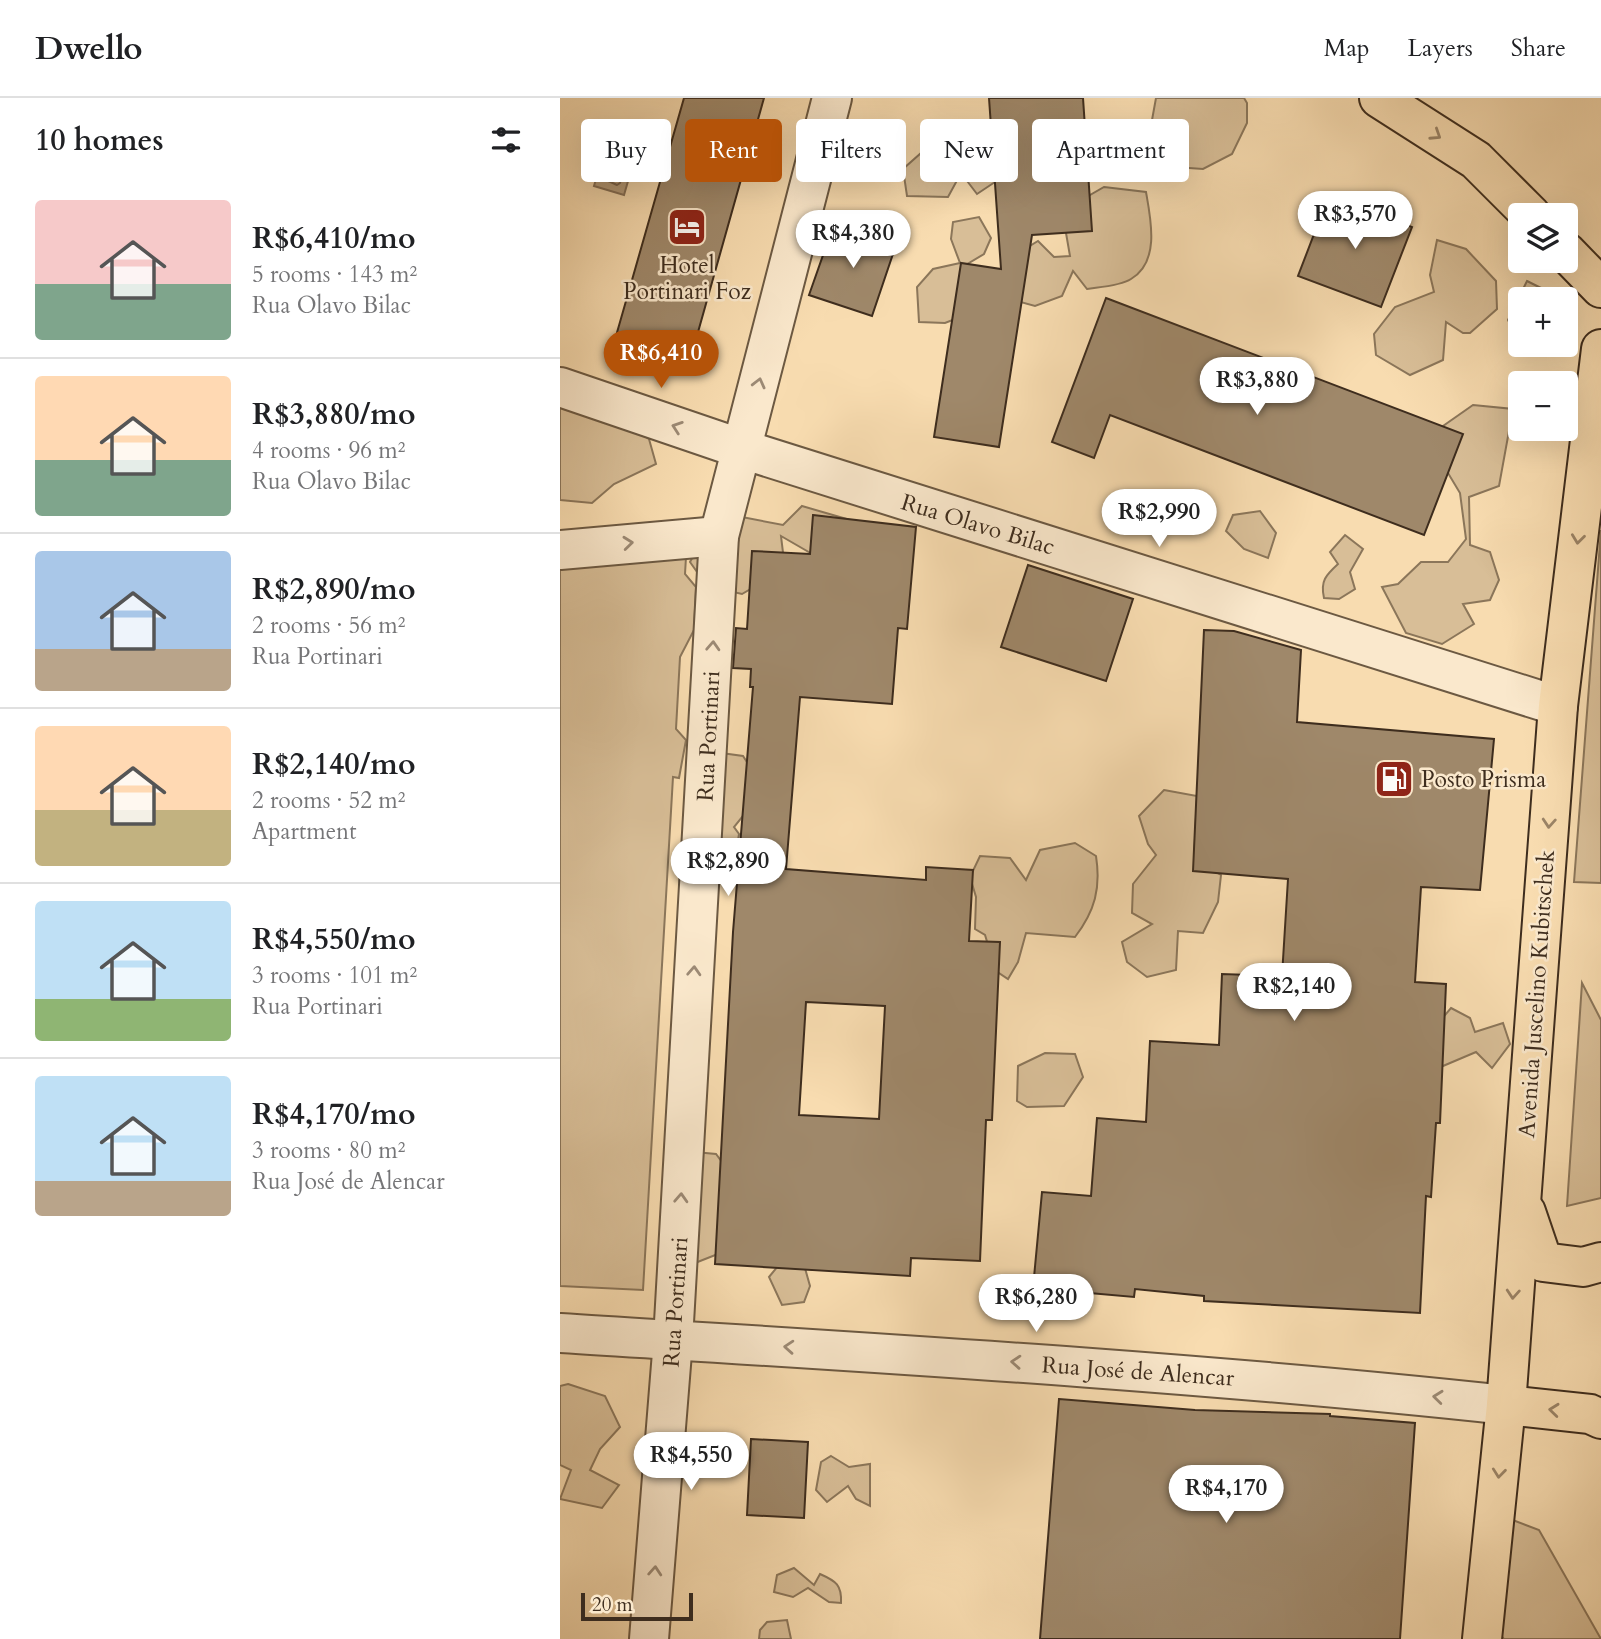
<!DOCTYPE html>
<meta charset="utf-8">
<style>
:root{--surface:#fff;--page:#f6f6f6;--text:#202124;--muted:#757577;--line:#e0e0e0;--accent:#b45309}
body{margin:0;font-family:Cardo,serif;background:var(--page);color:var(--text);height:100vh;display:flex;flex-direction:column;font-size:26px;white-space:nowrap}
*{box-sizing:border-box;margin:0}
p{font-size:23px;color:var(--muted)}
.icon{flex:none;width:38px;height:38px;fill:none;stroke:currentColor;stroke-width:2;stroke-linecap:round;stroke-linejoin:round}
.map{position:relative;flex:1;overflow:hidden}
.side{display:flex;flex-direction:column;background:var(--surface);width:560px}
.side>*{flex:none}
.guide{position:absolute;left:21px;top:21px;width:665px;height:63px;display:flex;gap:14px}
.buttons{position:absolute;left:948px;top:105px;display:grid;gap:14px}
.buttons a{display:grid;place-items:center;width:70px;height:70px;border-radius:7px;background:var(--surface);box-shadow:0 7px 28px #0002;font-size:35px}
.scale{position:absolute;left:21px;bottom:18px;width:112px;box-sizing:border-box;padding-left:7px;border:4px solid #3e2d1e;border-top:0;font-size:19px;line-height:24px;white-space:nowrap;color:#3e2d1e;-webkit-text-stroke:5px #fae8cc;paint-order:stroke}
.price{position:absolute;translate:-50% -60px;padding:0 16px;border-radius:24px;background:#fff;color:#222;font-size:23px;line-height:46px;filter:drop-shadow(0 2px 4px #0008)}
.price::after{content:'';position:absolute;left:50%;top:42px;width:21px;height:16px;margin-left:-10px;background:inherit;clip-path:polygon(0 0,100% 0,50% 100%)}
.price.selected{background:var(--accent);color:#fff}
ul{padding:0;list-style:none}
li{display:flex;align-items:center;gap:21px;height:175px;padding:0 35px}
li+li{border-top:2px solid var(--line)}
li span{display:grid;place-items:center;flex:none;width:196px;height:140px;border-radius:7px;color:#555}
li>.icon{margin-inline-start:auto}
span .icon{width:84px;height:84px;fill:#fffc;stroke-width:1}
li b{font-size:30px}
h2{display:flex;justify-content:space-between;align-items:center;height:84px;padding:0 35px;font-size:30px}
.chip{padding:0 24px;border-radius:7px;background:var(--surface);box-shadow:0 7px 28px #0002;font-size:24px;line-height:63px}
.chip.selected{background:var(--accent);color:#fff}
header{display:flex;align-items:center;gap:42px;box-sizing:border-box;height:98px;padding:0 35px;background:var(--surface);border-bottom:2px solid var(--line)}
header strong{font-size:33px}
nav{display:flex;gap:38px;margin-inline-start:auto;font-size:24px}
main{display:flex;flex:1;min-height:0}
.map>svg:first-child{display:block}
.green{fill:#d8be97;stroke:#8b765a;stroke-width:2}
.water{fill:#b9a07e;stroke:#887258;stroke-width:2}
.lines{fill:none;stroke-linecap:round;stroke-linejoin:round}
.shore{stroke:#7c664e;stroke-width:2}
.building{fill:#9f886a;stroke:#3e2d1e;stroke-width:2;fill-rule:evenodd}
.minor-casing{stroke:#6c5942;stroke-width:42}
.major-casing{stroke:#3e2d1e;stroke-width:42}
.minor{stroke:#fae8cc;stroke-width:38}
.major{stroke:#f8dcb0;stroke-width:38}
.oneway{stroke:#9b8467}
.oneway2{stroke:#9c8a75}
.labels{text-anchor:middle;stroke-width:5;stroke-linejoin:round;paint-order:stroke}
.poi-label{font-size:23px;fill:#3e2d1e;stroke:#fae8cc}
.street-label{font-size:23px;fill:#3e2d1e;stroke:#fae8cc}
</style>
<header>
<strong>Dwello</strong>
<nav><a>Map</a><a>Layers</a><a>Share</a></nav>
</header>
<main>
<section class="side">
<h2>10 homes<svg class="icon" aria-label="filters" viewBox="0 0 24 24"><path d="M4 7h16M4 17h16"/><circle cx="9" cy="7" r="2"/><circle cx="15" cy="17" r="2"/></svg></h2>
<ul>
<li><span style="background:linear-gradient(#f6c9c9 60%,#7fa58c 0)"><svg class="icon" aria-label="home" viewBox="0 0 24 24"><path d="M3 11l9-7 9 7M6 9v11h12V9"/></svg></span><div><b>R$6,410/mo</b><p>5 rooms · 143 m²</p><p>Rua Olavo Bilac</p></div></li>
<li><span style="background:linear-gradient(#ffd9b3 60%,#7fa58c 0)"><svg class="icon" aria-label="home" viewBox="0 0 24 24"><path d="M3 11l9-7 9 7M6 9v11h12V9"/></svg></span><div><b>R$3,880/mo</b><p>4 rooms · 96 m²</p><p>Rua Olavo Bilac</p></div></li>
<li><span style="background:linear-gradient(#a9c7e8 70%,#b9a48a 0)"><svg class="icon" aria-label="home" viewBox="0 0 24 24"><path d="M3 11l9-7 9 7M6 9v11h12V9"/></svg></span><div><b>R$2,890/mo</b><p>2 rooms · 56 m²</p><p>Rua Portinari</p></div></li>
<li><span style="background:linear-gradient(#ffd9b3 60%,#c2b280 0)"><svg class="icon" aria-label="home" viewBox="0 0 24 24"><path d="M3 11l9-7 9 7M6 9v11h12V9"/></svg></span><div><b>R$2,140/mo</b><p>2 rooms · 52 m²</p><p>Apartment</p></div></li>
<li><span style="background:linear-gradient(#bfe0f5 70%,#8fb573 0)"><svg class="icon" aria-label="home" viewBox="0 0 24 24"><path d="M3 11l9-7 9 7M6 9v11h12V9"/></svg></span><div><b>R$4,550/mo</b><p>3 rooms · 101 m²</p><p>Rua Portinari</p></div></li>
<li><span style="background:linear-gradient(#bfe0f5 75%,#b9a48a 0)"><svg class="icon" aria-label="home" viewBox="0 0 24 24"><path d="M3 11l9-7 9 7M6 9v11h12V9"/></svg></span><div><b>R$4,170/mo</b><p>3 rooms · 80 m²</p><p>Rua José de Alencar</p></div></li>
</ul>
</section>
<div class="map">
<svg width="1041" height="1541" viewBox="0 0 1041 1541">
<rect width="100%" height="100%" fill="#f8dcb0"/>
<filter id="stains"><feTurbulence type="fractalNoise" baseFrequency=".00286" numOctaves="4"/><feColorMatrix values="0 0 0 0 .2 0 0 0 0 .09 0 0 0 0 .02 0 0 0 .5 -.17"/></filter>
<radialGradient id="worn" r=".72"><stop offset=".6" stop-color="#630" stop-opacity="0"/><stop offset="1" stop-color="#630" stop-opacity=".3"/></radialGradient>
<g class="green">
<polygon points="596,0 684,0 687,5 687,25 672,56 643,71 615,69 590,33"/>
<path d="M370,47C404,48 420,52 435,84L417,96L401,75L388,99L347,98L343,71Z"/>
<path d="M544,89L586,94C591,122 600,164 571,181C560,188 540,189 527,191L513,173L502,198L475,208L453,202L445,163L478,143L494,159L510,158L506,135L518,104Z"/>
<polygon points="419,119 431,140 424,156 404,168 408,216 385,225 359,224 357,189 373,171 400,165 391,141 393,124"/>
<polygon points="877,142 906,151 936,183 937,211 910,235 903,235 886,224 883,262 850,277 816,257 814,236 835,209 874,194 870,177"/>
<polygon points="967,183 1003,201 961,201 960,245 948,222"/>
<polygon points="913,307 953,311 939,388 909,399 910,447 930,454 939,482 930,502 903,506 914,526 882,546 846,535 822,489 838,486 861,464 888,464 906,441 900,395 882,365 883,328"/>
<polygon points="0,309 60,321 89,341 96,366 54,386 32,405 0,402"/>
<polygon points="242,408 290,422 273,468 221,438 225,471 182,496 147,488 130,464 151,426 182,419 223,427"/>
<polygon points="700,413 716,435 708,460 684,451 666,433 673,417"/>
<polygon points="1041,432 1041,785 1014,784"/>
<path d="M785,437L803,451L790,474L795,491L779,501L764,500C760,483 766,477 778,466L770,454Z"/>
<polygon points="0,454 38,468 126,459 125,476 136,489 134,532 120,559 116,631 126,642 119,680 113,679 83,1192 0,1188"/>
<polygon points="154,654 183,658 198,681 187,713 174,729 179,736 174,769 152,774"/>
<polygon points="604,692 637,698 634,762 661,777 658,804 643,835 618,833 616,872 587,879 567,864 562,844 592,826 572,815 573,786 596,757 588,746 579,718"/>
<path d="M515,745L536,758C541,790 535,813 515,839L466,835L458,864L448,881L436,873L425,837L415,831L416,799L410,779L420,758L450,760L466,782L480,752Z"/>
<polygon points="1022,885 1041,922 1041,1100 1007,1108"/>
<polygon points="891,910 910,920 915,934 943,925 950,946 932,970 916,954 883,968 870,957 868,937"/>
<polygon points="485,955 515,956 523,979 504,1008 467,1009 457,1003 458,968"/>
<polygon points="124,1053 156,1056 176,1083 168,1152 130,1167"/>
<polygon points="241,1156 250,1188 244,1204 222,1207 209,1179 227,1157"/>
<polygon points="8,1286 45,1298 60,1329 40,1351 30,1372 59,1387 42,1410 0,1401 11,1372 0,1367 0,1288"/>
<polygon points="271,1358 289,1369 310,1366 310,1408 296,1401 288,1388 267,1404 256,1392 261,1364"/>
<polygon points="950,1421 979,1432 1041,1541 944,1541 921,1511"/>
<path d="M234,1470L254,1487L260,1476C276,1483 282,1487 281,1505L269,1504L248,1490L233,1499L214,1494L217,1477Z"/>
<polygon points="227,1522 231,1541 199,1541 200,1532 207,1524"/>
</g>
<polygon class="water" points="52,26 82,35 64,97 34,88"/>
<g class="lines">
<polygon class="shore" points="59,35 73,42 60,85 57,87 44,81"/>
</g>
<g class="building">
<polygon points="124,0 204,0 129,266 54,245"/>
<polygon points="429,0 523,0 532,133 472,137 439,349 374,339 401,165 441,171"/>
<polygon points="769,97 852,129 821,209 738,178"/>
<polygon points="274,126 336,147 312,218 249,197"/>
<polygon points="546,200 903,336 864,437 550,317 534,360 492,344"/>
<path d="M253,417L356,429L347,531L338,530L332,606L240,599L226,771L366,782V769L413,772L409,843L440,844L432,1022H426L420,1163L351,1160L350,1178L155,1166L173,834L193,589H190L191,571L173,570L176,530L187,531L192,453L250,456ZM246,904L325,908L319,1021L239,1017Z"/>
<polygon points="468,467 573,501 546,583 441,549"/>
<polygon points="644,532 674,533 741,552 737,624 934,641 920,792 861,789 855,884 886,886 880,1025 876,1025 871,1099 866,1098 860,1215 644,1203 644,1198 575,1191 574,1199 473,1190 482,1094 531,1098 537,1020 586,1024 590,943 659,947 662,876 722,878 728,781 633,773"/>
<polygon points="499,1301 635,1312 770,1316 770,1318 855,1325 840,1541 480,1541"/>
<polygon points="191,1341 248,1344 244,1420 187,1417"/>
</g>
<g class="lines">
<g class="minor-casing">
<g id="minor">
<polyline points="0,289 182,351 998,608"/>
<polyline points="0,452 159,438"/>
<path d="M0,1235C316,1255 631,1273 946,1307"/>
<polyline points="89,1541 113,1242 159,438 272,0"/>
</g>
</g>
<g class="major-casing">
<g id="major">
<polyline points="819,0 916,62 971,117"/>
<polyline points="1006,154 1041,190"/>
<polyline points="966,1114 983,1164 1023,1169 1041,1164"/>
<polyline points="946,1307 1030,1316 1041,1321"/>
<polyline points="922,1541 946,1307 998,608 1041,251"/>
</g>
</g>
<use href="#minor" class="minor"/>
<use href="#major" class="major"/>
</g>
<defs><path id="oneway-chevron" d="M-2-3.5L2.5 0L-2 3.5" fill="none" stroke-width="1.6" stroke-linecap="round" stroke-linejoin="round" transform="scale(1.75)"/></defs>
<g class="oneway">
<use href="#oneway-chevron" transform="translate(876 37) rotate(33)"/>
<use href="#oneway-chevron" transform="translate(1018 441) rotate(97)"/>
<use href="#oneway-chevron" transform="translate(989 725) rotate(94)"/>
<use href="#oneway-chevron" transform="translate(953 1196) rotate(94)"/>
<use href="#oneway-chevron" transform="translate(994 1312) rotate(-174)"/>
<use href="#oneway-chevron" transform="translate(939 1375) rotate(96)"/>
</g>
<g class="oneway2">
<use href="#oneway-chevron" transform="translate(199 285) rotate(-76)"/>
<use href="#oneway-chevron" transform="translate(117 329) rotate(-161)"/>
<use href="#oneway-chevron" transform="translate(68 445) rotate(-6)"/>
<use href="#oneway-chevron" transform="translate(153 548) rotate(-87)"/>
<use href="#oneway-chevron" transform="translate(134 873) rotate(-87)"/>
<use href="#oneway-chevron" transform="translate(121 1100) rotate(-87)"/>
<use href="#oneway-chevron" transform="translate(229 1249) rotate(-176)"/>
<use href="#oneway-chevron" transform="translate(456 1264) rotate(-176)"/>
<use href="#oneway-chevron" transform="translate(878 1299) rotate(-174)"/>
<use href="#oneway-chevron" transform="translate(95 1473) rotate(-86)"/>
</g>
<defs>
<g id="hotel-square" transform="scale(2.0125)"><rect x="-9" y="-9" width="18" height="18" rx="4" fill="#8f2418" stroke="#fae8cc"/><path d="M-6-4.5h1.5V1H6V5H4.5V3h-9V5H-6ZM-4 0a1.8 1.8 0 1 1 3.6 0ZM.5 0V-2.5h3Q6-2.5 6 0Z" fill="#fff"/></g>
<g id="fuel-square" transform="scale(2.0125)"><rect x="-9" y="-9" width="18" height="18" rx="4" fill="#8f2418" stroke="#fae8cc"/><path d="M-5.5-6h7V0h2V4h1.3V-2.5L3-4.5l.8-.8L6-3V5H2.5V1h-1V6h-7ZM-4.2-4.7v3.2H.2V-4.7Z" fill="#fff"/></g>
</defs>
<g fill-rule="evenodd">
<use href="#hotel-square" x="127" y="129"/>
<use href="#fuel-square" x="834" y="681"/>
</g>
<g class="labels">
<g class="poi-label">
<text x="127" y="175">Hotel<tspan x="127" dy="26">Portinari Foz</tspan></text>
<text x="861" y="689" text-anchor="start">Posto Prisma</text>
</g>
<g class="street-label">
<text transform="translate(418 426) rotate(17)" y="8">Rua Olavo Bilac</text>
<text transform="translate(148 638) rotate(-87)" y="8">Rua Portinari</text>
<text transform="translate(976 896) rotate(-86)" y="8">Avenida Juscelino Kubitschek</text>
<text transform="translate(115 1204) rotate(-86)" y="8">Rua Portinari</text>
<text transform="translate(578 1273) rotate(4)" y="8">Rua José de Alencar</text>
</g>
</g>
<rect width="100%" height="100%" filter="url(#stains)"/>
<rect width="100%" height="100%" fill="url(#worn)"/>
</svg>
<div class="buttons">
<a><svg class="icon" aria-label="layers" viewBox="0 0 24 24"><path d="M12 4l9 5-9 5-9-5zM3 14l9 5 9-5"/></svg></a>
<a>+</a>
<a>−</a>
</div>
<div class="scale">20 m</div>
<b class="price" style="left:795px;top:153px">R$3,570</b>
<b class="price" style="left:293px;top:172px">R$4,380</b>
<b class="price selected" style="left:101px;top:292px">R$6,410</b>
<b class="price" style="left:697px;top:319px">R$3,880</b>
<b class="price" style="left:599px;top:451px">R$2,990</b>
<b class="price" style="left:168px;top:800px">R$2,890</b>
<b class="price" style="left:734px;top:925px">R$2,140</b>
<b class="price" style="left:476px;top:1236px">R$6,280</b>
<b class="price" style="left:131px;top:1394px">R$4,550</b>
<b class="price" style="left:666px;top:1427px">R$4,170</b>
<div class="guide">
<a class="chip">Buy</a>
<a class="chip selected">Rent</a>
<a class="chip">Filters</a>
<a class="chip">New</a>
<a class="chip">Apartment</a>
</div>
</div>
</main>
